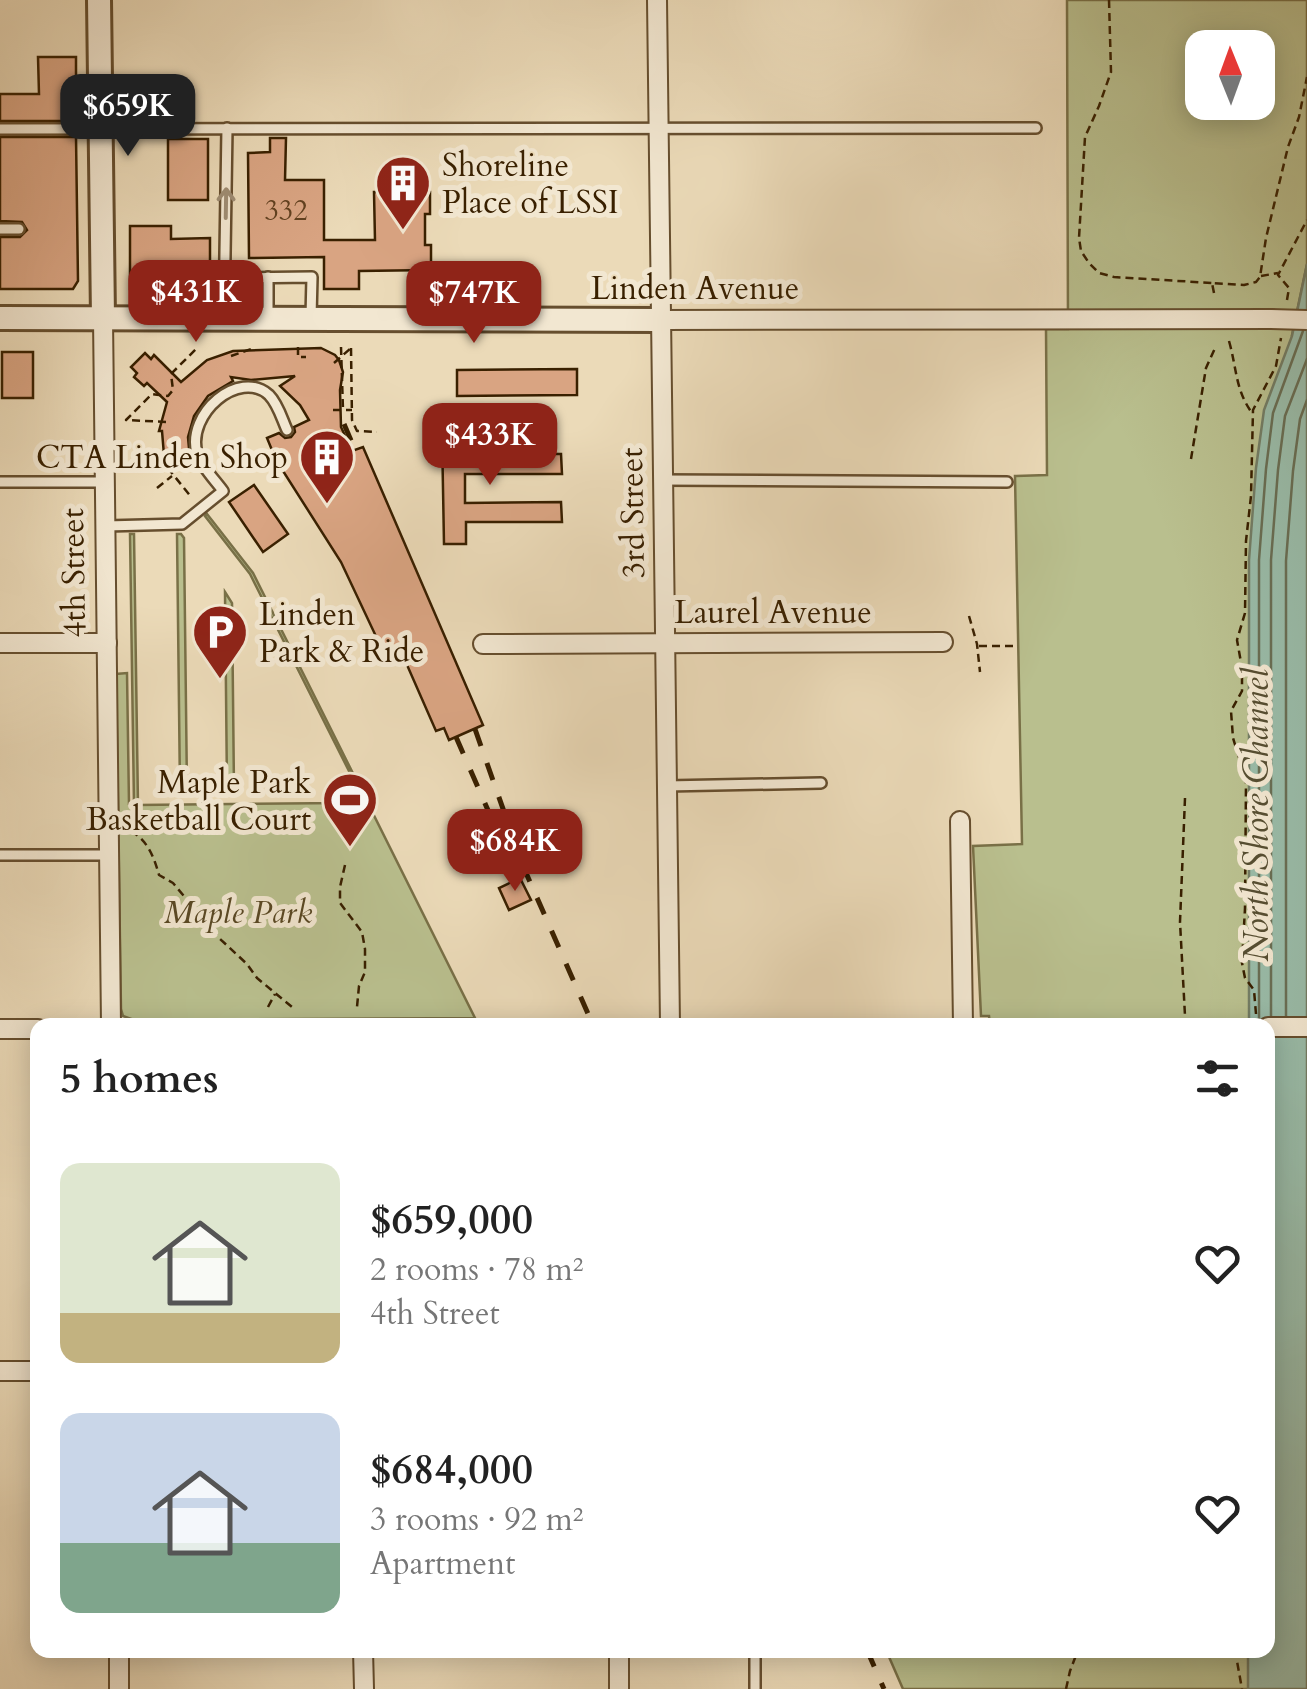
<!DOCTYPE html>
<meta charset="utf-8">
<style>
:root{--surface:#fff;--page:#f6f6f6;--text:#222;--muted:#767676;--accent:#8f2418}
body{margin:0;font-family:Cardo,serif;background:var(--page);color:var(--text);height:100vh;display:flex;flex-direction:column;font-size:38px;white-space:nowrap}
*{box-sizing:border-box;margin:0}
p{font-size:32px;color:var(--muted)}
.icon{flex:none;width:55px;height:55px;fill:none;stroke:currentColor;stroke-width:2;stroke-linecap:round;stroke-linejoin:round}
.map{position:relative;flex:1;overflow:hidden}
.sheet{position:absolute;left:30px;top:1018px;width:1245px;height:640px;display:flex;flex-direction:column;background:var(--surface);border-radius:20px;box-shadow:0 5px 25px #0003}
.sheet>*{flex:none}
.needle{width:65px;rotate:359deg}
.controls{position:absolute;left:1185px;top:30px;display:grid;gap:20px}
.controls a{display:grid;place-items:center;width:90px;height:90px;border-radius:20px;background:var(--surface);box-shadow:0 5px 25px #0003;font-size:50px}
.price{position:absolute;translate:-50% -85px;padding:0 22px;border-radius:20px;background:var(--accent);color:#fff;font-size:32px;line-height:65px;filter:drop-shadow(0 2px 5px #0008)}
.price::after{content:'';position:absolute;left:50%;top:60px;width:30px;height:22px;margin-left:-15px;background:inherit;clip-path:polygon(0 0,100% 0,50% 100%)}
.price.on{background:#222;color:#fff}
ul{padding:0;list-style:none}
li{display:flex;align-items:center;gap:30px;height:250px;padding:0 30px}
li span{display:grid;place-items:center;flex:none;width:280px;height:200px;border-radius:20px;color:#555}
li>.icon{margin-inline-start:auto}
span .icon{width:120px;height:120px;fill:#fffc;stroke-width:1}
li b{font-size:42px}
h2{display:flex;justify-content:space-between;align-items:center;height:120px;padding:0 30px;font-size:42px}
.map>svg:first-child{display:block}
.green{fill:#b9bf8e;stroke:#797047;stroke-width:2.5;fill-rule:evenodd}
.water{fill:#99bba8;stroke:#737d65;stroke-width:2.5}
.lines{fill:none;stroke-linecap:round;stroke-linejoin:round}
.shore{stroke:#696e54;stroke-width:2.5}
.building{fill:#d9a482;stroke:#392000;stroke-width:2.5}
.service-casing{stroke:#664e2e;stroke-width:14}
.minor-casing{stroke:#664e2e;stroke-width:22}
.tertiary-casing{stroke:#664e2e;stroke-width:28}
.path{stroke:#392000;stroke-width:2.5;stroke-dasharray:8 5;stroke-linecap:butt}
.service{stroke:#f2e7d1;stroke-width:9}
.minor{stroke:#f2e7d1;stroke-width:18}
.tertiary{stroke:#f2e7d1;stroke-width:22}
.rail{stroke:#392000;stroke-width:5;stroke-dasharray:18 18;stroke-linecap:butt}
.minor-bridge-casing{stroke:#664e2e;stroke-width:22;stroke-linecap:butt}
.minor-bridge{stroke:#f2e7d1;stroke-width:18}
.oneway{stroke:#9f8d73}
.labels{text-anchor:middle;stroke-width:10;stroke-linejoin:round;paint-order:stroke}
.number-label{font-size:28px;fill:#614120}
.poi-label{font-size:32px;fill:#392000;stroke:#f2e7d1;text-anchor:start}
.street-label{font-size:32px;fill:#392000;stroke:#f2e7d1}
.park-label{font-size:32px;font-style:italic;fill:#594824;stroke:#f2e7d1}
.water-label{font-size:35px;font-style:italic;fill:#564e32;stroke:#f2e7d1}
</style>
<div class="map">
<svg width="1307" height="1689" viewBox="0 0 1307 1689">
<rect width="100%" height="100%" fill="#ebdab8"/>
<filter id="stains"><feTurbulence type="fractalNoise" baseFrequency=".002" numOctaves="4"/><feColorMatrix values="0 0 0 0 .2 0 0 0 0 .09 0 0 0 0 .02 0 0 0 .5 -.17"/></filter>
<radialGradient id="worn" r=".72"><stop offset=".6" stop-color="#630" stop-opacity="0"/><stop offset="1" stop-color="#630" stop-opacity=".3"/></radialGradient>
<g class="green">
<path d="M1067,0H1307V264L1292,335L1307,336V1689H903L886,1650H1268V1025H990L989,1016H981L973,846L1022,844L1015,476L1047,475L1046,329H1068ZM1202,48H1258V102H1202Z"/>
<polygon points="207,514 253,573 475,1018 134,1020 123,1016 121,1009 116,674 127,673 129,804 134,805 130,534 134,534 138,805 343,803 353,797 357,787 250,574 205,516"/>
<polygon points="177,534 181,534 184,538 187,790 180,791"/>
<polygon points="225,592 232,603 234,790 227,790"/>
</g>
<polygon class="water" points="1307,264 1307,1689 1248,1689 1248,1650 1268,1650 1268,1025 1249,1025 1249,560 1256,468 1264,410 1292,336"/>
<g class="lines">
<g class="shore">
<polyline points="1271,1016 1271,560 1278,470 1285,416 1307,359"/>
<polyline points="1286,1016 1286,561 1293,471 1300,419 1307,400"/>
<polyline points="1259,1021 1259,560 1266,469 1273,413 1303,331"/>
</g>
</g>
<g class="building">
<polygon points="38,57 76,57 76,121 0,121 0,94 39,94"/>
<polygon points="0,137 76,137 78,281 73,289 0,289 0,237 20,237 27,230 22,222 0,221"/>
<polygon points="270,138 286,138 285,180 324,180 324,240 375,240 374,192 430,192 430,214 425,214 425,245 431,245 431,270 359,271 359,289 324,289 324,257 249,258 248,153 270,152"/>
<rect x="168" y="139" width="40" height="61"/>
<polygon points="130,226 171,226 171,239 210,238 210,289 130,289"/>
<polygon points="321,348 335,355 339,360 343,372 340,390 341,427 352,451 363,447 483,725 449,740 444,728 436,731 404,658 389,664 341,562 276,460 267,438 279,433 285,438 291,437 295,432 294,427 309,420 300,405 280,386 295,376 251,380 231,377 233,381 208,396 194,416 188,437 190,459 177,468 173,454 164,455 162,431 159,431 167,402 147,383 144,386 134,377 137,373 131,367 145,353 151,359 154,355 181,382 207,360 233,351"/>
<rect x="2" y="352" width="31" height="46"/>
<polygon points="577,369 577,395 457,396 457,370"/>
<polygon points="442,433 464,433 464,453 561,454 562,474 465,474 465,503 561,502 562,522 466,522 466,544 444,544"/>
<polygon points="254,485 288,534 263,552 229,502"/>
<polygon points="520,878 531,900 509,910 499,888"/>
</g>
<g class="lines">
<g class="service-casing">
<g id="service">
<polyline points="0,129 1036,128"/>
<polyline points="0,229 19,229"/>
<polyline points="268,277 268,319"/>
<polyline points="225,278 312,277 311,317"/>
<polyline points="224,316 227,128"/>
<polyline points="662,480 1007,482"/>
<polyline points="0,482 105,482"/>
<path d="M106,526L182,524L223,491C215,480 201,466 197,453C186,414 239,368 269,395C278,404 282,419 287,430"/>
<polyline points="666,786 821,783"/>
<polyline points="0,855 109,855"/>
<polyline points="755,1689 755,1650"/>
</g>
</g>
<g class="minor-casing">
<g id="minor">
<polyline points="657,0 670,1025"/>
<polyline points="103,318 111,1025"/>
<polyline points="660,320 1271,319"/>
<polyline points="0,643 107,643"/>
<polyline points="483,644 943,642"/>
<polyline points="960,821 963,1025"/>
<polyline points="1268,1027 1307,1027"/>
<polyline points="0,1029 38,1029"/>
<polyline points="0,1371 38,1371"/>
<polyline points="119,1650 119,1689"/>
<polyline points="363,1650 364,1689"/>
<polyline points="619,1650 619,1689"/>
</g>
</g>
<g class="tertiary-casing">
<g id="tertiary">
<polyline points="99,0 103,318"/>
<polyline points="0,318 660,320"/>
</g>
</g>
<g class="path">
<polyline points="1109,0 1111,72 1099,106 1085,137 1079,238 1081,251 1089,263 1099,273 1114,277 1212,283"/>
<polyline points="1261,276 1278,273"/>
<polyline points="1214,293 1212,283 1244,285 1256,282 1260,277 1266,238 1288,147 1299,117 1307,77"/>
<polyline points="1287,300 1289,288 1278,275 1307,220"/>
<path d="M1229,341C1237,369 1235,389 1252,413"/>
<polyline points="298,347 298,357 306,357"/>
<polyline points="341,347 343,410"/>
<polyline points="351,348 352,420 357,431 377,432"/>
<polyline points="231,356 254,348"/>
<polyline points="334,363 351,348"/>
<polyline points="333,410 352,410"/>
<polyline points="166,422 126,420 152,394 168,396 173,390 171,374 197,348"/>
<polyline points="167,455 167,467 192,498"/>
<polyline points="1191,459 1206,368 1216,346"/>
<polyline points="157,488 172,476"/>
<polyline points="969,616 977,644 980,672"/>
<polyline points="979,646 1018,646"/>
<polyline points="1185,798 1180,922 1185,1016"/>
<path d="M131,831C148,841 154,857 159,875L173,883L219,938L247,964L257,978L292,1007"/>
<polyline points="345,865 340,887 340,903 362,932 365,949 365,972 359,986 357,1007"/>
<polyline points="268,1007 275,994"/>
<polyline points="1256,1014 1254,990 1245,978 1242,963 1245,908 1246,780 1233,738 1231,711 1242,691 1242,668 1237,640 1245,613 1246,541 1251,496 1253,410 1276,366 1281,338"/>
<polyline points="1235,1650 1242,1689"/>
<polyline points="1066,1689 1070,1671 1078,1650"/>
</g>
<use href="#service" class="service"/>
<use href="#minor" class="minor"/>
<use href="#tertiary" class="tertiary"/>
<g class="rail">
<polyline points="344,424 355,450"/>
<polyline points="475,729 523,866 593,1025"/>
<polyline points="456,737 494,824"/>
<polyline points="867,1650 884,1689"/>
</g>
<g class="minor-bridge-casing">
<polyline id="minor-bridge" points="1271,319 1307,320"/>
</g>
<use href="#minor-bridge" class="minor-bridge"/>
</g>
<defs><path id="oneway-shaft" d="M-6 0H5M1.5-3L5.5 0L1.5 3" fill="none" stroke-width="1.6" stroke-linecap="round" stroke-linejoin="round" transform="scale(2.5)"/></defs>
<use class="oneway" href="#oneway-shaft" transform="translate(226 203) rotate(-89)"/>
<defs>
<g id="building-pin" transform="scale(2.875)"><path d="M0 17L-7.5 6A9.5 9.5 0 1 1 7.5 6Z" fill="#8f2418" stroke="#f2e7d1"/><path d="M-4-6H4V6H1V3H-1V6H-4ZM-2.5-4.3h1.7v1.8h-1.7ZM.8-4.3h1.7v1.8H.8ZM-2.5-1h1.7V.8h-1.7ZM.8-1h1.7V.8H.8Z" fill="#fff"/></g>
<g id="parking-pin" transform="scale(2.875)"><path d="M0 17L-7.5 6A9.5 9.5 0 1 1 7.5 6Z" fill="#8f2418" stroke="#f2e7d1"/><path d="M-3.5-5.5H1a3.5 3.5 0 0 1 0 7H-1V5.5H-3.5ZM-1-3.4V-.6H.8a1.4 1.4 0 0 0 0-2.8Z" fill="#fff"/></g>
<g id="stadium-pin" transform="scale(2.875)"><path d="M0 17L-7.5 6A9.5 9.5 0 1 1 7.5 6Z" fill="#8f2418" stroke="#f2e7d1"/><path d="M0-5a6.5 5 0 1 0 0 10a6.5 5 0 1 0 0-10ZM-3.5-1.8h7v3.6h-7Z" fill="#fff"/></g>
</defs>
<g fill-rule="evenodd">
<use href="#building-pin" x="403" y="183"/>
<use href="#building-pin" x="327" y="457"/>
<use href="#parking-pin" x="220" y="632"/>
<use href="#stadium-pin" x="350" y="800"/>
</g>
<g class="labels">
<g class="number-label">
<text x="286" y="220">332</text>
</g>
<g class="poi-label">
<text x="442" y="176">Shoreline<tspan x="442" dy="37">Place of LSSI</tspan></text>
<text x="288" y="468" text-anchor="end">CTA Linden Shop</text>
<text x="259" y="625">Linden<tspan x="259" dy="37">Park &amp; Ride</tspan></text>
<text x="311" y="793" text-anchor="end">Maple Park<tspan x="311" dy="37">Basketball Court</tspan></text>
</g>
<g class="street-label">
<text x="695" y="299">Linden Avenue</text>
<text transform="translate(632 513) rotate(-91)" y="11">3rd Street</text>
<text transform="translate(73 573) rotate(-91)" y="11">4th Street</text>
<text x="773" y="623">Laurel Avenue</text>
</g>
<g class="park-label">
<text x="238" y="923">Maple Park</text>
</g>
<g class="water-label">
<text transform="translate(1256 815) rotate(-90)" y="12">North Shore Channel</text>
</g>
</g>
<rect width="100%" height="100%" filter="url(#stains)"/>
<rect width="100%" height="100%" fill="url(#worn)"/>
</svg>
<div class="controls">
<a><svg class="needle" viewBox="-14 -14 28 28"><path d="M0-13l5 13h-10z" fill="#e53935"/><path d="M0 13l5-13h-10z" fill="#767676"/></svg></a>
</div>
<b class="price on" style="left:128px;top:159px">$659K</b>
<b class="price" style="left:196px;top:345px">$431K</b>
<b class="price" style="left:474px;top:346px">$747K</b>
<b class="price" style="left:490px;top:488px">$433K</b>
<b class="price" style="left:515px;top:894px">$684K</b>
<section class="sheet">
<h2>5 homes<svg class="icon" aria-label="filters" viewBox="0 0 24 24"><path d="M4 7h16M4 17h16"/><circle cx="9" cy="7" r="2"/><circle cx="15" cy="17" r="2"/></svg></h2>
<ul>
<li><span style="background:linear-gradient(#dfe7d0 75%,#c2b280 0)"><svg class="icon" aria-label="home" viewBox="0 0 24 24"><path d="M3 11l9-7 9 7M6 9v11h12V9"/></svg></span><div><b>$659,000</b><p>2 rooms · 78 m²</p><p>4th Street</p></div><svg class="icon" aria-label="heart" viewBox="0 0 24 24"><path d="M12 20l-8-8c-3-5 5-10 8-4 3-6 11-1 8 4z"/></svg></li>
<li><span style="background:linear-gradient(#c9d6e8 65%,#7fa58c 0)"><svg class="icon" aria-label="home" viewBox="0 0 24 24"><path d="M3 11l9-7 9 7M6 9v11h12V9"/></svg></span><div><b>$684,000</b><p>3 rooms · 92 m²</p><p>Apartment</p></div><svg class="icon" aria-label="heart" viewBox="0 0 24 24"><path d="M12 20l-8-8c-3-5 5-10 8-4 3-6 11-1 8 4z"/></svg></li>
</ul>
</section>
</div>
